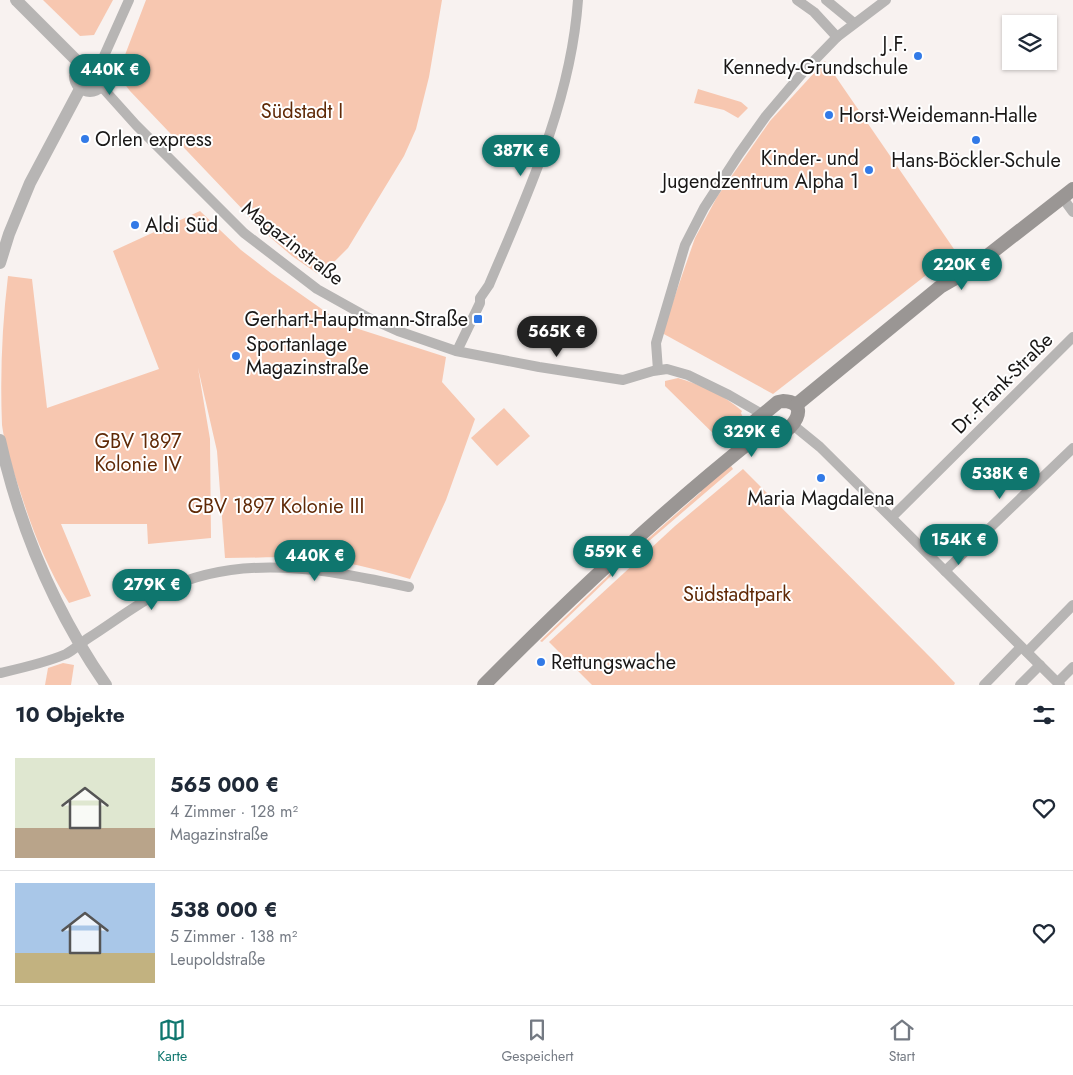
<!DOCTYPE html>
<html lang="de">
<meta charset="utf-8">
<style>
:root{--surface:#fff;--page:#f6f6f7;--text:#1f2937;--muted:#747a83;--line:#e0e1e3;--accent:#0f766e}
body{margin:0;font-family:Jost,sans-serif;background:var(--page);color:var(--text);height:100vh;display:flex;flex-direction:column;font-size:19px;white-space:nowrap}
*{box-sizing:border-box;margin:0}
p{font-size:16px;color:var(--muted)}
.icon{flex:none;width:28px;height:28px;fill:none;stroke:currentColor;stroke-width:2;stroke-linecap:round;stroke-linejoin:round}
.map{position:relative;height:685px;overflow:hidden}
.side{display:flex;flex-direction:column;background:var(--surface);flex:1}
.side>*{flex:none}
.fabs{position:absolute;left:1002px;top:15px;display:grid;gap:10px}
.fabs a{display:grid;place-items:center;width:55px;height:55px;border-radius:0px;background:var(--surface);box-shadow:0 1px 4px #0004;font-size:25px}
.price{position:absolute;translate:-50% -42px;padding:0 11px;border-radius:18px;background:var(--accent);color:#fff;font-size:16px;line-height:32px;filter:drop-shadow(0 1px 2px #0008)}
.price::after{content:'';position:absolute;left:50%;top:30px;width:15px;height:11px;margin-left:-8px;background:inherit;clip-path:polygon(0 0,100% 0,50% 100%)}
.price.on{background:#222;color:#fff}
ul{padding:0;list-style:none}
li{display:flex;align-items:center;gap:15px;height:125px;padding:0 15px}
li+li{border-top:1px solid var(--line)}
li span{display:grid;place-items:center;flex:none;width:140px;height:100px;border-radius:0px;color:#555}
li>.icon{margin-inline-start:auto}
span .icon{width:60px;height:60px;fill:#fffc;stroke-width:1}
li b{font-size:21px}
h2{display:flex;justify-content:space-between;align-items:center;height:60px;padding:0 15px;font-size:21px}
.menu{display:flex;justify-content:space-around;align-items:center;height:70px;border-top:1px solid var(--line);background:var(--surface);font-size:14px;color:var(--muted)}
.menu a{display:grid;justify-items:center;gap:2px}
.menu .on{color:var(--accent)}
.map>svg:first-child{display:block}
.green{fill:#f7c7b0}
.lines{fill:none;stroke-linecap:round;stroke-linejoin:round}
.minor{stroke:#b7b5b4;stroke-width:10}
.tertiary{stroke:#b7b5b4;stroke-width:12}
.secondary{stroke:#9a9694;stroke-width:14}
.poi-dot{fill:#327ae7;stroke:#fff;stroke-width:2}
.labels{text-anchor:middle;stroke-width:4;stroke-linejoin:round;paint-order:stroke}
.poi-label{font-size:20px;fill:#1a1817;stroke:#fff;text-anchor:start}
.park-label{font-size:20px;fill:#5f2906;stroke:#fff}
.street-label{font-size:20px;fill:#1a1817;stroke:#fff}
</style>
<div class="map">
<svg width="1073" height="685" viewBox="0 0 1073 685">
<rect width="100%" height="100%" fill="#f8f2f0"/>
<g class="green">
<polygon points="43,0 113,0 94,35 80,36"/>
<path d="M146,0H442L429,77L416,129L404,156L348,248L323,273L318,274L292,256L264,232L130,91C125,84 118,77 120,68Z"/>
<polygon points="825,61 956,252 773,394 662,333 695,238 717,197 770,121"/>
<circle cx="91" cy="76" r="7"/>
<polygon points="698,89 741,102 748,108 738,118 724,110 694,103"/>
<path d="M200,211L241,250L272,274L343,324L446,357L442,382L475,419L446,500L410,579C387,572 364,566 340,562C302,555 263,558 225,558L217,451L198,368L210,439L211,538L148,544L147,524H61L91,596L69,603C46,566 32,529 19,488C12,467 5,447 2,425C0,375 2,325 8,276L32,279L47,408L159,369L113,251Z"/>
<path d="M678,378C701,385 724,395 742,411L741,413C743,418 747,423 746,428C745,437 733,445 725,445L665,386V381Z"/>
<polygon points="504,408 530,436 497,466 471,438"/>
<polygon points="731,466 733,469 635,553 542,642 540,641 634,551 701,492 700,489"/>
<polygon points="743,469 932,659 955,683 954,685 592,685 549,642 675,526"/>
<polygon points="63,663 74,665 71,685 45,685 48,668"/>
</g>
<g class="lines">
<g class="minor">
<polyline points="797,0 814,12 837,37"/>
<polyline points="826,0 854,23"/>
<polyline points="100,65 129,0"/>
<polyline points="101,86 136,125 244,233 317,289 369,318 398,331 456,351 539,367 623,380 653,371 667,369 688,375 729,395 762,414"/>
<polyline points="1062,197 1073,212"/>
<path d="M457,351L480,303V298L489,285C528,193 571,101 578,0"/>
<polyline points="658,370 656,343 685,245 704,208 739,154 766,116 805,70 837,37 886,0"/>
<polyline points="793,425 820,447 1060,685"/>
<polyline points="892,517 1073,337"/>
<polyline points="945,571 1073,448"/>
<polyline points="1027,652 1073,605"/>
<path d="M0,673C22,668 45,663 66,654C74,650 82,642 90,637C115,621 138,603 164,590C241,552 329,570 409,587"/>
<polyline points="1058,682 1073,667"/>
<polyline points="984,685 1021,647"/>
<polyline points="1020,685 1040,665"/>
</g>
<g class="tertiary">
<polyline points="16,0 81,65"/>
<circle cx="90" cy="76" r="15"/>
<polyline points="0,263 9,234 30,183 81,87"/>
<path d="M0,440C20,529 54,610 106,685"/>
</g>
<g class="secondary">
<path d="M783,401C824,403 770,457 756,436C752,431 753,426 755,421L778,402Z"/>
<polyline points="796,405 940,287 968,271 1073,189"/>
<path d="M484,685C571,597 660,513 756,437"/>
</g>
</g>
<g class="poi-dot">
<circle cx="918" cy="56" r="5"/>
<circle cx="829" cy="115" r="5"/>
<circle cx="85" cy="139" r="5"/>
<circle cx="976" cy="140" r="5"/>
<circle cx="869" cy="170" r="5"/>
<circle cx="135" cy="225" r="5"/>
<rect x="473" y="314" width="10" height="10" rx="2.5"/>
<circle cx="236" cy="356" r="5"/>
<circle cx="821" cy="478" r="5"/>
<circle cx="541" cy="662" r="5"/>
</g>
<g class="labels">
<g class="poi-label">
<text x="908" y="51" text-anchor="end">J.F.<tspan x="908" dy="23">Kennedy-Grundschule</tspan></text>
<text x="839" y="122">Horst-Weidemann-Halle</text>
<text x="95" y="146">Orlen express</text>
<text x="859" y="165" text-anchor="end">Kinder- und<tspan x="859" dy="23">Jugendzentrum Alpha 1</tspan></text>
<text x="976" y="167" text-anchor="middle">Hans-Böckler-Schule</text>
<text x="145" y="232">Aldi Süd</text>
<text x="468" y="326" text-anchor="end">Gerhart-Hauptmann-Straße</text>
<text x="246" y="351">Sportanlage<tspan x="246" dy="23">Magazinstraße</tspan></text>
<text x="821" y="505" text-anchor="middle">Maria Magdalena</text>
<text x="551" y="669">Rettungswache</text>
</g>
<g class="park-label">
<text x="302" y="118">Südstadt I</text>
<text x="138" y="448">GBV 1897<tspan x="138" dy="23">Kolonie IV</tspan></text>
<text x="276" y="513">GBV 1897 Kolonie III</text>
<text x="737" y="601">Südstadtpark</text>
</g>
<g class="street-label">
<text transform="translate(293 243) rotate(38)" y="7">Magazinstraße</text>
<text transform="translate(1002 383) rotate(-45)" y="7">Dr.-Frank-Straße</text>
</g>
</g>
</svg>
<div class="fabs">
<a><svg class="icon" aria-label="layers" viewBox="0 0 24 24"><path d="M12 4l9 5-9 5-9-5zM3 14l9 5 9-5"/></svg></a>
</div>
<b class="price" style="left:110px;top:96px">440K €</b>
<b class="price" style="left:521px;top:177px">387K €</b>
<b class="price" style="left:962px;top:291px">220K €</b>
<b class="price on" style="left:557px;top:358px">565K €</b>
<b class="price" style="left:752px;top:458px">329K €</b>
<b class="price" style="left:1000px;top:500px">538K €</b>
<b class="price" style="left:959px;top:566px">154K €</b>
<b class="price" style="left:613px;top:578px">559K €</b>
<b class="price" style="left:315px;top:582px">440K €</b>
<b class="price" style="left:152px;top:611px">279K €</b>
</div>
<section class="side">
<h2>10 Objekte<svg class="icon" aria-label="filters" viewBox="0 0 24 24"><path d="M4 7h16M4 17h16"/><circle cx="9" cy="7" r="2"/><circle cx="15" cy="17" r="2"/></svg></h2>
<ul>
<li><span style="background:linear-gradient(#dfe7d0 70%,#b9a48a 0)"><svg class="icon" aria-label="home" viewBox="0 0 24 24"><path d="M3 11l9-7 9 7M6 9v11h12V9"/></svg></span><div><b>565 000 €</b><p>4 Zimmer · 128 m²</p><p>Magazinstraße</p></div><svg class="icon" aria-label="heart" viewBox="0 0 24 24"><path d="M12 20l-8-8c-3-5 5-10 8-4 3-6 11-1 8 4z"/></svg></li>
<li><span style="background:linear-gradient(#a9c7e8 70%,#c2b280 0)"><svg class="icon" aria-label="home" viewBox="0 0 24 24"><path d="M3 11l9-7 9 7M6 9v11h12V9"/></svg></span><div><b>538 000 €</b><p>5 Zimmer · 138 m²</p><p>Leupoldstraße</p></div><svg class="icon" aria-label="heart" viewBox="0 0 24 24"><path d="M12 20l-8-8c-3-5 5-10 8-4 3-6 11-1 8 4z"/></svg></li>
</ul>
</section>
<nav class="menu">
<a class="on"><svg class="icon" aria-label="map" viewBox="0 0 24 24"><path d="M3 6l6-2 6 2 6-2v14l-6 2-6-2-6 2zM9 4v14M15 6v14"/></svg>Karte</a>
<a><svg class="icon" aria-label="saved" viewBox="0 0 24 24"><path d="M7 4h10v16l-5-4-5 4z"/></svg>Gespeichert</a>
<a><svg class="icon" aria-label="home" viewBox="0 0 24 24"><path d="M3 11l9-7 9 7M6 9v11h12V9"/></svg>Start</a>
</nav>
